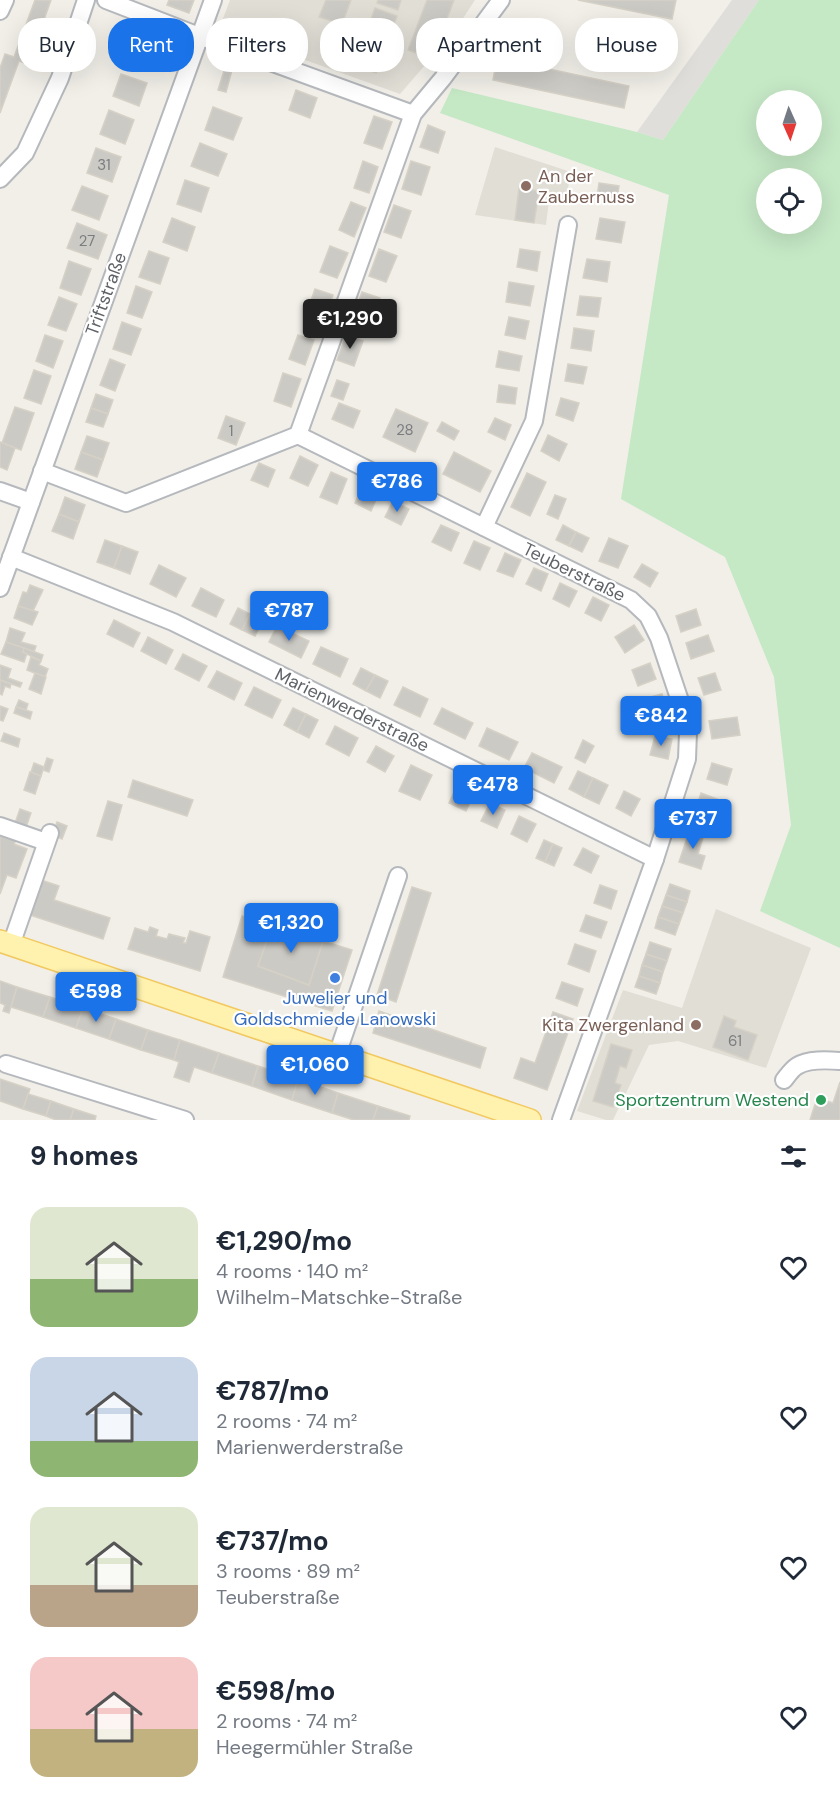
<!DOCTYPE html>
<meta charset="utf-8">
<style>
:root{--surface:#fff;--page:#f2f2f3;--text:#1f2937;--muted:#747a83;--accent:#1a73e8}
body{margin:0;font-family:"DM Sans",sans-serif;background:var(--page);color:var(--text);height:100vh;display:flex;flex-direction:column;font-size:22px;white-space:nowrap}
*{box-sizing:border-box;margin:0}
p{font-size:20px;color:var(--muted)}
.icon{flex:none;width:33px;height:33px;fill:none;stroke:currentColor;stroke-width:2;stroke-linecap:round;stroke-linejoin:round}
.map{position:relative;height:1120px;overflow:hidden}
.side{display:flex;flex-direction:column;background:var(--surface);flex:1}
.side>*{flex:none}
.banner{position:absolute;left:18px;top:18px;width:804px;height:54px;display:flex;gap:12px}
.needle{width:39px;rotate:177deg}
.fabs{position:absolute;left:756px;top:90px;display:grid;gap:12px}
.fabs a{display:grid;place-items:center;width:66px;height:66px;border-radius:50%;background:var(--surface);box-shadow:0 6px 24px #0002;font-size:30px}
.price{position:absolute;translate:-50% -51px;padding:0 14px;border-radius:6px;background:var(--accent);color:#fff;font-size:20px;line-height:39px;filter:drop-shadow(0 2px 3px #0008)}
.price::after{content:'';position:absolute;left:50%;top:36px;width:18px;height:14px;margin-left:-9px;background:inherit;clip-path:polygon(0 0,100% 0,50% 100%)}
.price.current{background:#222;color:#fff}
ul{padding:0;list-style:none}
li{display:flex;align-items:center;gap:18px;height:150px;padding:0 30px}
li span{display:grid;place-items:center;flex:none;width:168px;height:120px;border-radius:18px;color:#555}
li>.icon{margin-inline-start:auto}
span .icon{width:72px;height:72px;fill:#fffc;stroke-width:1}
li b{font-size:26px}
h2{display:flex;justify-content:space-between;align-items:center;height:72px;padding:0 30px;font-size:26px}
.pill{padding:0 21px;border-radius:24px;background:var(--surface);box-shadow:0 6px 24px #0002;font-size:21px;line-height:54px}
.pill.current{background:var(--accent);color:#fff}
.map>svg:first-child{display:block}
.industrial{fill:#e0deda}
.education{fill:#e1ded6}
.green{fill:#c5e8c5;fill-rule:evenodd}
.building{fill:#cccac5;stroke:#d6d1c6;stroke-width:1.5}
.lines{fill:none;stroke-linecap:round;stroke-linejoin:round}
.minor-casing{stroke:#b5b8bc;stroke-width:20}
.major-casing{stroke:#f2c960;stroke-width:24}
.minor{stroke:#fff;stroke-width:16}
.major{stroke:#fff2af;stroke-width:21}
.education-dot{fill:#8d6e63;stroke:#fff;stroke-width:2}
.shop-dot{fill:#3f7fe0;stroke:#fff;stroke-width:2}
.leisure-dot{fill:#2e9e5b;stroke:#fff;stroke-width:2}
.labels{text-anchor:middle;stroke-width:4.5;stroke-linejoin:round;paint-order:stroke}
.number-label{font-size:15px;fill:#7a7d7f}
.education-label{font-size:18px;fill:#785e54;stroke:#fff;text-anchor:start}
.street-label{font-size:18px;fill:#5f6368;stroke:#fff}
.shop-label{font-size:18px;fill:#366cbe;stroke:#fff}
.leisure-label{font-size:18px;fill:#27864d;stroke:#fff;text-anchor:end}
</style>
<div class="map">
<svg width="840" height="1120" viewBox="0 0 840 1120">
<rect width="100%" height="100%" fill="#f1efe8"/>
<polygon class="industrial" points="732,0 759,0 663,140 637,132"/>
<g class="education">
<polygon points="230,0 475,0 437,58 426,64 400,94 294,56 295,51 221,24"/>
<polygon points="495,147 571,172 565,203 549,200 546,225 475,215"/>
<polygon points="716,909 811,948 766,1068 678,1041 649,1045 613,1120 606,1120 577,1111 623,990 682,1008"/>
</g>
<path class="green" d="M759,0H840V948L760,911L791,825L774,677L725,557L621,499L669,195L440,113L452,88L637,132L663,140ZM766,100H812V146H766ZM766,178H812V224H766Z"/>
<g class="building">
<polygon points="35,0 51,0 28,64 19,61 0,113 0,68 5,54 14,57"/>
<polygon points="169,0 194,0 189,13 167,5"/>
<polygon points="326,0 351,0 342,24 319,17"/>
<polygon points="378,0 401,0 398,10 377,3"/>
<polygon points="427,0 454,0 432,59 408,50"/>
<polygon points="578,0 676,0 672,19"/>
<polygon points="375,8 397,16 376,73 354,65"/>
<polygon points="497,58 629,86 624,108 493,80"/>
<polygon points="225,68 232,70 226,92 218,90"/>
<polygon points="121,74 147,83 139,106 113,96"/>
<polygon points="296,90 317,98 310,118 289,110"/>
<polygon points="213,107 242,118 233,140 205,130"/>
<polygon points="109,110 134,120 125,144 100,134"/>
<polygon points="374,116 392,122 382,149 364,143"/>
<polygon points="428,125 445,132 438,153 420,147"/>
<polygon points="200,143 227,154 218,176 191,166"/>
<polygon points="96,148 121,157 112,182 87,173"/>
<polygon points="363,161 378,167 369,193 354,188"/>
<polygon points="411,161 430,167 421,195 402,189"/>
<polygon points="185,180 209,188 201,212 177,204"/>
<polygon points="599,183 619,186 617,199 597,196"/>
<polygon points="82,186 108,196 99,220 72,210"/>
<polygon points="519,188 539,191 534,223 515,220"/>
<polygon points="351,202 366,208 354,237 339,230"/>
<polygon points="394,205 411,211 401,238 384,232"/>
<polygon points="172,218 195,227 187,251 163,242"/>
<polygon points="600,218 625,222 621,243 596,239"/>
<polygon points="77,223 107,235 98,259 67,248"/>
<polygon points="330,246 348,253 337,278 320,272"/>
<polygon points="379,249 397,256 386,282 369,276"/>
<polygon points="520,249 540,252 537,271 517,267"/>
<polygon points="149,251 169,258 160,284 139,277"/>
<polygon points="587,259 610,262 607,282 583,278"/>
<polygon points="69,261 91,269 81,295 60,288"/>
<polygon points="509,282 534,286 530,306 506,302"/>
<polygon points="136,286 152,292 142,318 127,313"/>
<polygon points="315,289 333,295 324,321 306,315"/>
<polygon points="362,292 380,298 370,324 353,317"/>
<polygon points="580,296 601,298 598,317 577,315"/>
<polygon points="59,297 77,304 66,331 48,325"/>
<polygon points="509,317 529,321 525,339 505,335"/>
<polygon points="122,322 141,329 131,355 113,349"/>
<polygon points="574,328 594,331 591,351 571,348"/>
<polygon points="45,335 63,341 53,368 36,361"/>
<polygon points="298,335 314,340 305,365 289,359"/>
<polygon points="346,335 363,341 354,366 337,360"/>
<polygon points="499,351 522,356 519,371 496,367"/>
<polygon points="110,359 125,365 115,391 100,385"/>
<polygon points="568,364 587,367 583,384 565,381"/>
<polygon points="34,370 51,376 41,404 24,398"/>
<polygon points="283,373 301,379 291,407 274,401"/>
<polygon points="337,380 349,384 343,400 331,396"/>
<polygon points="499,385 517,388 515,404 497,402"/>
<polygon points="96,394 113,400 108,414 91,408"/>
<polygon points="561,398 579,403 573,421 556,415"/>
<polygon points="339,403 360,411 353,428 332,419"/>
<polygon points="15,407 34,413 21,450 2,443"/>
<polygon points="91,408 108,414 103,427 86,422"/>
<polygon points="396,409 428,423 415,452 383,437"/>
<polygon points="226,416 245,423 236,445 218,438"/>
<polygon points="495,418 511,425 505,440 488,432"/>
<polygon points="442,422 459,431 454,440 437,431"/>
<polygon points="548,435 567,444 559,461 541,451"/>
<polygon points="87,436 109,443 103,460 81,452"/>
<polygon points="0,442 15,448 7,470 0,467"/>
<polygon points="81,452 103,460 97,477 75,469"/>
<polygon points="454,452 491,471 480,492 443,474"/>
<polygon points="300,456 318,465 308,486 290,478"/>
<polygon points="259,463 275,470 268,487 251,480"/>
<polygon points="331,472 347,479 337,504 320,497"/>
<polygon points="527,473 546,482 530,516 511,507"/>
<polygon points="363,485 379,493 371,511 355,503"/>
<polygon points="555,495 566,499 558,519 547,514"/>
<polygon points="65,497 85,505 79,522 59,514"/>
<polygon points="393,501 409,509 401,525 385,517"/>
<polygon points="59,514 79,522 73,539 52,531"/>
<polygon points="441,525 459,533 451,551 432,542"/>
<polygon points="563,525 576,532 569,546 556,540"/>
<polygon points="576,532 589,538 582,552 569,546"/>
<polygon points="609,538 628,546 618,568 599,561"/>
<polygon points="105,540 122,546 114,568 97,562"/>
<polygon points="474,541 490,548 480,570 464,563"/>
<polygon points="122,546 138,552 130,574 114,568"/>
<polygon points="505,553 521,560 513,577 497,571"/>
<polygon points="642,564 658,573 650,587 634,577"/>
<polygon points="159,565 186,578 176,597 150,584"/>
<polygon points="534,568 548,574 541,591 526,584"/>
<polygon points="560,583 577,591 569,607 553,599"/>
<polygon points="30,585 43,590 33,611 18,606 23,592 27,593"/>
<polygon points="201,588 224,600 216,617 192,606"/>
<polygon points="593,597 609,605 601,621 585,613"/>
<polygon points="18,606 38,612 32,625 14,618"/>
<polygon points="238,608 250,614 242,630 230,624"/>
<polygon points="696,609 701,625 681,632 676,616"/>
<polygon points="250,614 263,620 255,636 242,630"/>
<polygon points="114,620 140,633 133,647 107,634"/>
<polygon points="634,625 644,640 625,653 615,637"/>
<polygon points="277,626 309,641 301,658 269,642"/>
<polygon points="10,628 25,633 21,642 36,646 34,652 6,642"/>
<polygon points="708,635 714,651 691,659 686,643"/>
<polygon points="148,637 173,650 166,664 141,651"/>
<polygon points="6,642 24,648 23,652 27,653 24,662 1,654"/>
<polygon points="321,647 348,659 340,677 313,664"/>
<polygon points="24,648 43,655 41,661 23,652"/>
<polygon points="183,654 207,666 199,681 175,669"/>
<polygon points="31,657 41,661 39,665 48,669 45,677 27,670"/>
<polygon points="650,663 656,679 638,686 632,670"/>
<polygon points="0,665 11,669 8,678 22,683 20,687 0,680"/>
<polygon points="361,668 375,675 366,691 353,684"/>
<polygon points="217,671 242,683 234,700 208,687"/>
<polygon points="35,673 46,677 41,694 29,689"/>
<polygon points="715,673 721,690 704,695 698,678"/>
<polygon points="375,675 388,681 380,698 366,691"/>
<polygon points="0,680 11,684 10,688 5,686 2,695 0,694"/>
<polygon points="254,687 281,700 272,718 245,705"/>
<polygon points="403,687 428,699 420,717 394,705"/>
<polygon points="662,694 667,712 649,718 643,699"/>
<polygon points="19,700 28,704 26,710 16,707"/>
<polygon points="0,706 8,709 3,721 0,720"/>
<polygon points="16,707 32,712 30,719 14,713"/>
<polygon points="293,708 306,714 297,732 284,725"/>
<polygon points="442,708 473,723 465,739 434,724"/>
<polygon points="306,714 318,720 309,738 297,732"/>
<polygon points="737,717 740,735 712,739 709,721"/>
<polygon points="335,726 358,738 349,756 326,744"/>
<polygon points="487,728 518,742 509,760 479,746"/>
<polygon points="4,733 20,739 18,747 1,741"/>
<polygon points="655,736 672,739 668,759 650,755"/>
<polygon points="583,740 594,746 585,763 575,758"/>
<polygon points="376,746 394,756 385,772 367,762"/>
<polygon points="532,753 562,767 554,783 524,768"/>
<polygon points="47,758 53,760 49,772 43,770"/>
<polygon points="34,763 44,767 41,776 31,772"/>
<polygon points="712,763 732,769 727,785 707,779"/>
<polygon points="411,765 432,775 420,800 399,791"/>
<polygon points="578,771 593,778 584,797 569,789"/>
<polygon points="30,772 41,776 35,794 24,790"/>
<polygon points="593,778 608,785 599,804 584,797"/>
<polygon points="133,780 193,800 187,816 128,797"/>
<polygon points="457,786 474,794 466,811 449,803"/>
<polygon points="624,791 640,799 631,816 616,808"/>
<polygon points="701,793 722,801 716,817 696,809"/>
<polygon points="108,801 122,805 112,840 97,836"/>
<polygon points="490,803 505,810 497,828 481,821"/>
<polygon points="20,809 31,813 25,830 14,826"/>
<polygon points="519,816 536,824 527,842 511,834"/>
<polygon points="57,822 67,826 62,839 52,835"/>
<polygon points="690,829 704,834 698,854 705,856 701,869 679,862"/>
<polygon points="0,832 17,838 14,844 27,849 16,878 7,875 0,894"/>
<polygon points="544,840 553,844 545,862 536,858"/>
<polygon points="553,844 562,848 554,866 545,862"/>
<polygon points="583,848 599,856 591,873 574,865"/>
<polygon points="41,880 59,886 54,900 110,918 103,939 30,915"/>
<polygon points="670,884 690,891 687,902 666,895"/>
<polygon points="600,885 617,891 611,909 594,903"/>
<polygon points="412,887 431,893 396,1002 377,995"/>
<polygon points="666,895 687,902 683,913 662,906"/>
<polygon points="662,906 683,913 679,924 658,917"/>
<polygon points="586,915 607,922 601,938 580,931"/>
<polygon points="242,916 272,926 258,966 309,985 323,941 352,950 332,1011 223,977"/>
<polygon points="658,917 679,924 675,935 655,928"/>
<polygon points="272,926 307,932 323,941 309,985 258,966"/>
<polygon points="150,927 158,930 156,936 167,939 169,934 185,938 183,943 186,943 190,931 210,937 200,971 128,949 135,928 148,932"/>
<polygon points="650,942 671,949 667,961 646,954"/>
<polygon points="575,944 596,951 589,972 568,964"/>
<polygon points="646,954 667,961 663,972 642,965"/>
<polygon points="642,965 663,972 660,983 639,976"/>
<polygon points="639,976 660,983 656,994 635,987"/>
<polygon points="0,981 17,987 9,1013 3,1011 5,1005 0,1003"/>
<polygon points="562,982 583,989 577,1006 556,998"/>
<polygon points="17,987 50,997 43,1017 11,1007"/>
<polygon points="50,997 83,1008 76,1028 43,1017"/>
<polygon points="83,1008 116,1019 109,1039 76,1028"/>
<polygon points="379,1011 486,1048 480,1068 373,1033"/>
<polygon points="553,1012 573,1019 547,1090 514,1078 521,1058 535,1063"/>
<polygon points="724,1016 736,1021 734,1027 757,1035 748,1060 713,1047"/>
<polygon points="116,1019 148,1030 141,1050 109,1039"/>
<polygon points="148,1030 180,1040 174,1060 141,1050"/>
<polygon points="180,1040 219,1053 212,1073 194,1067 189,1082 174,1077 179,1062 174,1060"/>
<polygon points="611,1044 632,1050 626,1068 620,1066 615,1083 621,1085 613,1107 593,1101"/>
<polygon points="219,1053 258,1066 252,1086 212,1073"/>
<polygon points="258,1066 298,1079 292,1100 252,1086"/>
<polygon points="0,1079 30,1089 23,1109 0,1101"/>
<polygon points="298,1079 338,1093 332,1113 292,1100"/>
<polygon points="840,1082 840,1120 810,1120 817,1098 833,1103"/>
<polygon points="338,1093 378,1106 373,1120 354,1120 332,1113"/>
<polygon points="28,1094 51,1101 46,1116 23,1109"/>
<polygon points="51,1101 74,1109 70,1120 56,1120 46,1116"/>
<polygon points="378,1106 410,1116 409,1120 373,1120"/>
<polygon points="74,1109 96,1116 95,1120 70,1120"/>
</g>
<g class="lines">
<g class="minor-casing">
<g id="minor">
<polyline points="106,0 199,36 413,114"/>
<polyline points="0,11 5,0"/>
<polyline points="0,179 25,153 60,78 86,0"/>
<polyline points="298,435 413,114 443,78 501,0"/>
<polyline points="42,471 126,503 298,435 631,600 648,616 659,638 682,707 688,732 687,759 655,859 561,1120"/>
<polyline points="0,491 31,502"/>
<polyline points="484,527 534,421 568,225"/>
<polyline points="11,557 173,622 655,859"/>
<polyline points="0,588 213,0"/>
<polyline points="0,826 46,842"/>
<polyline points="11,945 50,833"/>
<polyline points="337,1055 398,876"/>
<polyline points="6,1064 185,1120"/>
<path d="M784,1080C788,1075 792,1069 797,1066C808,1059 827,1060 840,1061"/>
</g>
</g>
<g class="major-casing">
<polyline id="major" points="0,941 530,1120"/>
</g>
<use href="#minor" class="minor"/>
<use href="#major" class="major"/>
</g>
<g class="education-dot">
<circle cx="526" cy="186" r="6"/>
<circle cx="696" cy="1025" r="6"/>
</g>
<circle class="shop-dot" cx="335" cy="978" r="6"/>
<circle class="leisure-dot" cx="821" cy="1100" r="6"/>
<g class="labels">
<g class="number-label">
<text x="104" y="170">31</text>
<text x="87" y="246">27</text>
<text x="405" y="435">28</text>
<text x="231" y="436">1</text>
<text x="735" y="1046">61</text>
</g>
<g class="education-label">
<text x="538" y="182">An der<tspan x="538" dy="21">Zaubernuss</tspan></text>
<text x="684" y="1031" text-anchor="end">Kita Zwergenland</text>
</g>
<g class="street-label">
<text transform="translate(106 294) rotate(-70)" y="6">Triftstraße</text>
<text transform="translate(574 572) rotate(26)" y="6">Teuberstraße</text>
<text transform="translate(352 710) rotate(26)" y="6">Marienwerderstraße</text>
</g>
<g class="shop-label">
<text x="335" y="1004">Juwelier und<tspan x="335" dy="21">Goldschmiede Lanowski</tspan></text>
</g>
<g class="leisure-label">
<text x="809" y="1106">Sportzentrum Westend</text>
</g>
</g>
</svg>
<div class="fabs">
<a><svg class="needle" viewBox="-14 -14 28 28"><path d="M0-13l5 13h-10z" fill="#e53935"/><path d="M0 13l5-13h-10z" fill="#747a83"/></svg></a>
<a><svg class="icon" aria-label="locate" viewBox="0 0 24 24"><circle cx="12" cy="12" r="6"/><path d="M12 2v4M12 18v4M2 12h4M18 12h4"/></svg></a>
</div>
<b class="price current" style="left:350px;top:350px">€1,290</b>
<b class="price" style="left:397px;top:513px">€786</b>
<b class="price" style="left:289px;top:642px">€787</b>
<b class="price" style="left:661px;top:747px">€842</b>
<b class="price" style="left:493px;top:816px">€478</b>
<b class="price" style="left:693px;top:850px">€737</b>
<b class="price" style="left:291px;top:954px">€1,320</b>
<b class="price" style="left:96px;top:1023px">€598</b>
<b class="price" style="left:315px;top:1096px">€1,060</b>
<div class="banner">
<a class="pill">Buy</a>
<a class="pill current">Rent</a>
<a class="pill">Filters</a>
<a class="pill">New</a>
<a class="pill">Apartment</a>
<a class="pill">House</a>
</div>
</div>
<section class="side">
<h2>9 homes<svg class="icon" aria-label="filters" viewBox="0 0 24 24"><path d="M4 7h16M4 17h16"/><circle cx="9" cy="7" r="2"/><circle cx="15" cy="17" r="2"/></svg></h2>
<ul>
<li><span style="background:linear-gradient(#dfe7d0 60%,#8fb573 0)"><svg class="icon" aria-label="home" viewBox="0 0 24 24"><path d="M3 11l9-7 9 7M6 9v11h12V9"/></svg></span><div><b>€1,290/mo</b><p>4 rooms · 140 m²</p><p>Wilhelm-Matschke-Straße</p></div><svg class="icon" aria-label="heart" viewBox="0 0 24 24"><path d="M12 20l-8-8c-3-5 5-10 8-4 3-6 11-1 8 4z"/></svg></li>
<li><span style="background:linear-gradient(#c9d6e8 70%,#8fb573 0)"><svg class="icon" aria-label="home" viewBox="0 0 24 24"><path d="M3 11l9-7 9 7M6 9v11h12V9"/></svg></span><div><b>€787/mo</b><p>2 rooms · 74 m²</p><p>Marienwerderstraße</p></div><svg class="icon" aria-label="heart" viewBox="0 0 24 24"><path d="M12 20l-8-8c-3-5 5-10 8-4 3-6 11-1 8 4z"/></svg></li>
<li><span style="background:linear-gradient(#dfe7d0 65%,#b9a48a 0)"><svg class="icon" aria-label="home" viewBox="0 0 24 24"><path d="M3 11l9-7 9 7M6 9v11h12V9"/></svg></span><div><b>€737/mo</b><p>3 rooms · 89 m²</p><p>Teuberstraße</p></div><svg class="icon" aria-label="heart" viewBox="0 0 24 24"><path d="M12 20l-8-8c-3-5 5-10 8-4 3-6 11-1 8 4z"/></svg></li>
<li><span style="background:linear-gradient(#f6c9c9 60%,#c2b280 0)"><svg class="icon" aria-label="home" viewBox="0 0 24 24"><path d="M3 11l9-7 9 7M6 9v11h12V9"/></svg></span><div><b>€598/mo</b><p>2 rooms · 74 m²</p><p>Heegermühler Straße</p></div><svg class="icon" aria-label="heart" viewBox="0 0 24 24"><path d="M12 20l-8-8c-3-5 5-10 8-4 3-6 11-1 8 4z"/></svg></li>
</ul>
</section>
